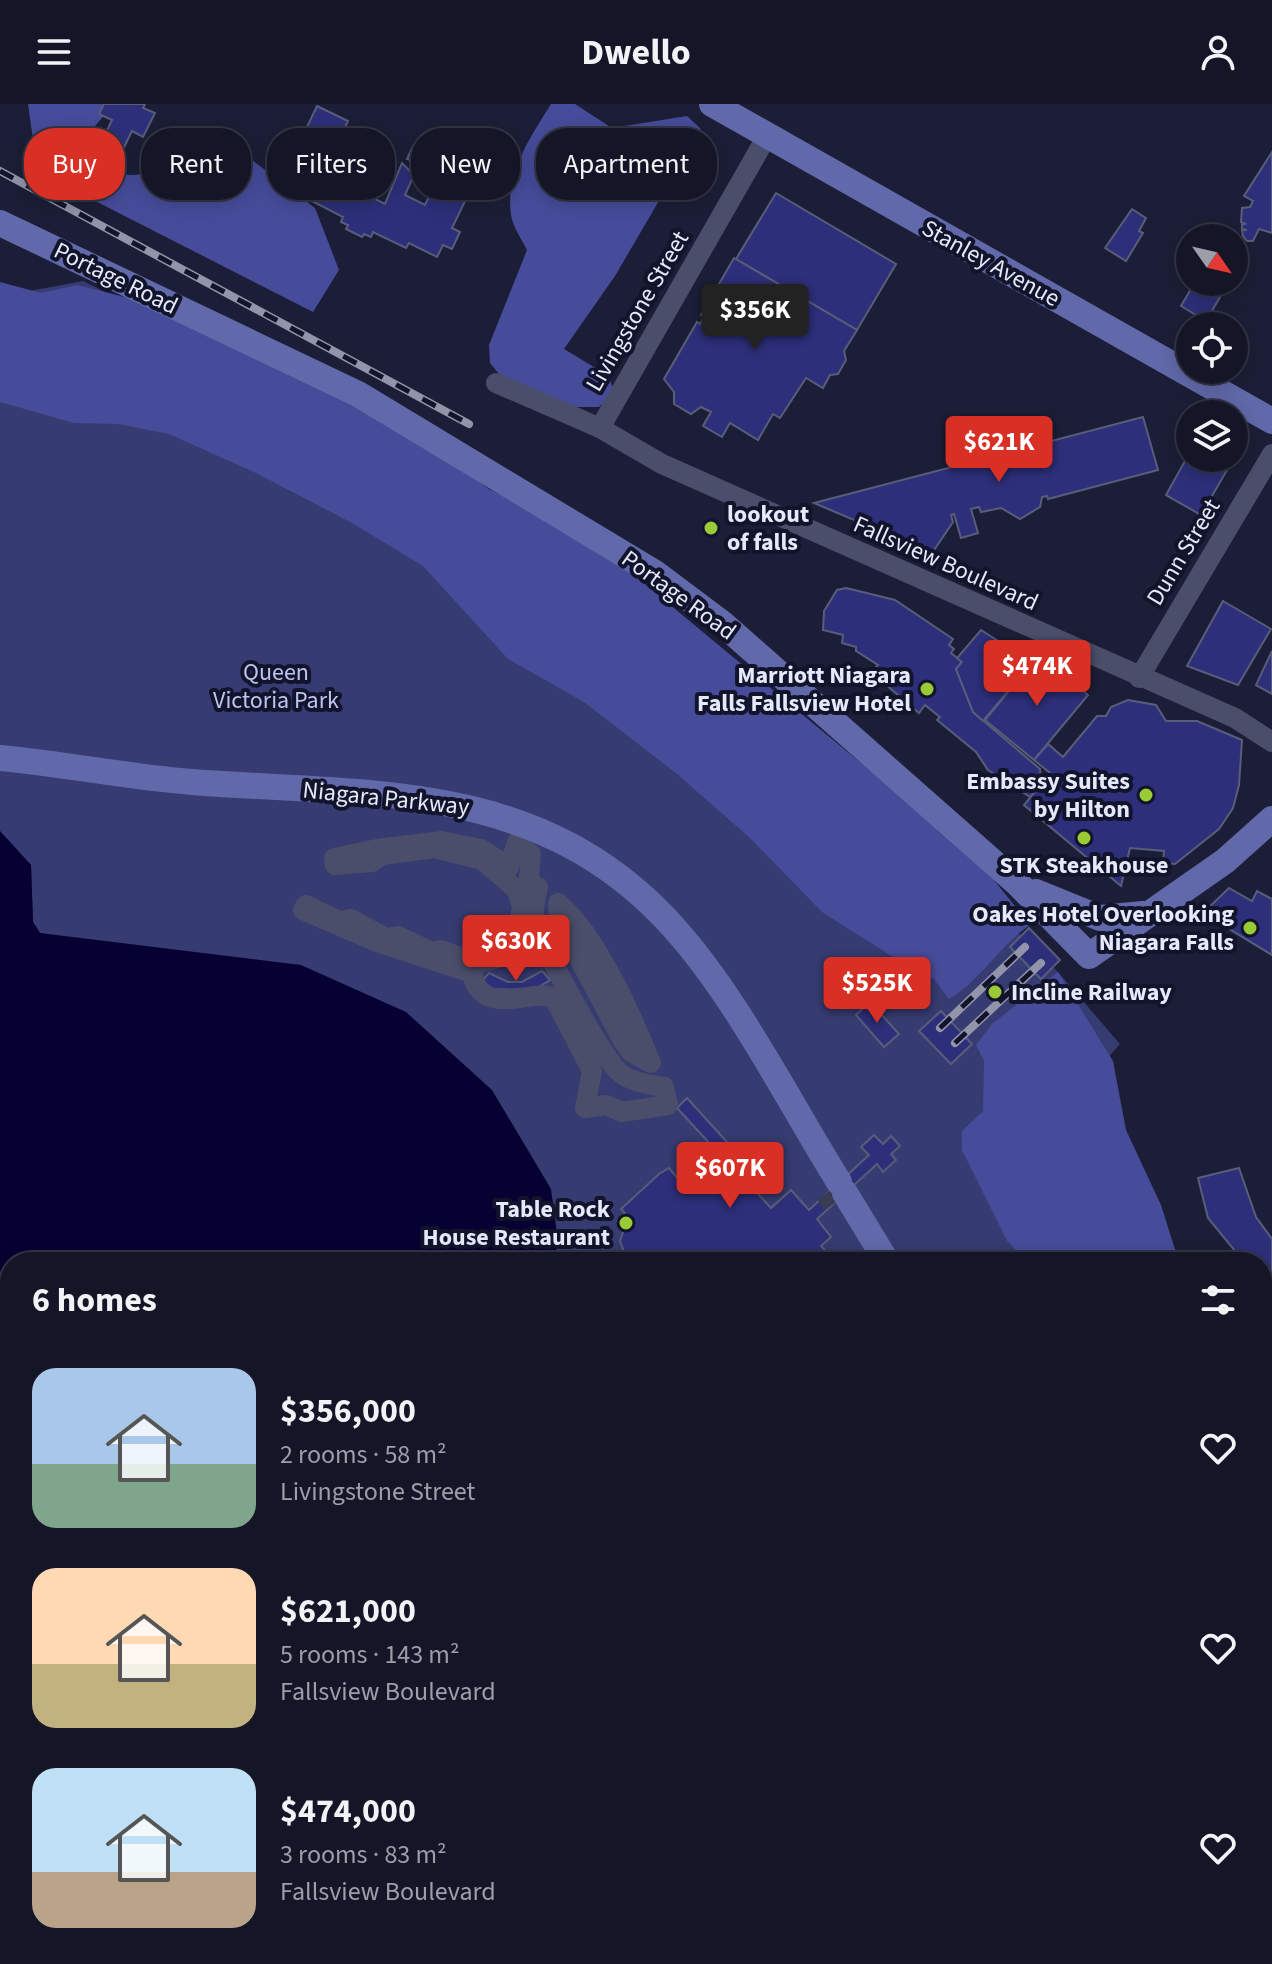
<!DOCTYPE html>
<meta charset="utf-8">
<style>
:root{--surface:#141628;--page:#1d1f30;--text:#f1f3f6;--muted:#9d9fa8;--line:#333545;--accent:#d93025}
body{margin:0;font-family:"Source Sans 3",sans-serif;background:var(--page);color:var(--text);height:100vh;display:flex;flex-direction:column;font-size:30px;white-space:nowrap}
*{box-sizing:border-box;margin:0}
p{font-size:26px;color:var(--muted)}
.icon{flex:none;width:44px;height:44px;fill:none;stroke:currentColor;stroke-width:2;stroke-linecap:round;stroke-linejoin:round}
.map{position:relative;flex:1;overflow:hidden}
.drawer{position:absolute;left:0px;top:1148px;width:1272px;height:712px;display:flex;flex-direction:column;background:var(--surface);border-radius:32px 32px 0 0;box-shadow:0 4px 20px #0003,0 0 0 2px var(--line)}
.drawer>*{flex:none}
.guide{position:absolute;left:24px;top:24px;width:800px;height:72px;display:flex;gap:16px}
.needle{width:52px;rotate:124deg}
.fabs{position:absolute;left:1176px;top:120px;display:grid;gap:16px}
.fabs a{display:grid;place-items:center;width:72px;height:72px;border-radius:50%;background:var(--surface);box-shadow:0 4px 20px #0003,0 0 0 2px var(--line);font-size:40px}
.price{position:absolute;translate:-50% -68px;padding:0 18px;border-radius:8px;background:var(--accent);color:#fff;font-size:26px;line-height:52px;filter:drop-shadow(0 2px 4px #0008)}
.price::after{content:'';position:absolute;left:50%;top:48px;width:24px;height:18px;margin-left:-12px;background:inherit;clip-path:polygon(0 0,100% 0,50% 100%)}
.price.on{background:#222;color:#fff}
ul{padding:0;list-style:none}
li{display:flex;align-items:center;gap:24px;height:200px;padding:0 32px}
li span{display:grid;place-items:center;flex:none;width:224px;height:160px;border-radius:24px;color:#555}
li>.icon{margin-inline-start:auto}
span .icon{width:96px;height:96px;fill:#fffc;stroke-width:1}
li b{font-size:34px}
h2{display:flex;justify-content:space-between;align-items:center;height:96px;padding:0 32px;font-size:34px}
.tag{padding:0 28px;border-radius:32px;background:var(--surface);box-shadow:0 4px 20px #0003,0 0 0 2px var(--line);font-size:28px;line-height:72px}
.tag.on{background:var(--accent);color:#fff}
header{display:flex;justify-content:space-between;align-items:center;height:104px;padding:0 32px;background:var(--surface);font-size:36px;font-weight:700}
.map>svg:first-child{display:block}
.green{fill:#363b71}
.forest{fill:#464c9a}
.water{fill:#070033}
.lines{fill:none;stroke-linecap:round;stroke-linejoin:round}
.stream{stroke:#070033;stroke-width:5}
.building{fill:#2d2f7a;stroke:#585d7a;stroke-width:2}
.major-tunnel{stroke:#393c53;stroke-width:26;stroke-dasharray:26 13;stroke-linecap:butt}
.minor{stroke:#4a4e6a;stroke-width:20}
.major{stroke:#6169aa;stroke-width:26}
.rail-casing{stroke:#9295a9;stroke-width:8}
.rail{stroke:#12142c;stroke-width:5;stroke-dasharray:15;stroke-linecap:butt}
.poi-dot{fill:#99cb36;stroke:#12142c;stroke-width:3}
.labels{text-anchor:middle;stroke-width:8;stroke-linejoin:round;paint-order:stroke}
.street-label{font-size:24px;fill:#e5e9fa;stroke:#12142c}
.poi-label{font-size:24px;font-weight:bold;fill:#e5e9fa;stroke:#12142c;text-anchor:end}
.park-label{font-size:24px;fill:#bcc4ef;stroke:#12142c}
</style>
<header><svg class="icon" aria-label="menu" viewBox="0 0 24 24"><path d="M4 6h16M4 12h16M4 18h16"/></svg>Dwello<svg class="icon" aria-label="person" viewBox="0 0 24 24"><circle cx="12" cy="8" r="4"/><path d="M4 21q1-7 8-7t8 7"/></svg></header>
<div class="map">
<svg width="1272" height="1860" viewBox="0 0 1272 1860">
<rect width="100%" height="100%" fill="#1b1e36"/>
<g class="green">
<polygon points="83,177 349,306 823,635 1058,868 1120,940 1105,957 1144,1158 554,1158 558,1137 58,832 40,829 33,818 31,761 7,735 0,737 0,182 24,188"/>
<polygon points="1262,1436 1272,1450 1272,1843 1262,1832"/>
</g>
<g class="forest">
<path d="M28,0H114L95,22C101,96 151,68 196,53C209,49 225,48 239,46L315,104L339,166L313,208L54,76L36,56Z"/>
<path d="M551,0H575L612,24L687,12L701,25L615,172L564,245L609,272L614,289L599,303H554L500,271L490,259L489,241L527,146C522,136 513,123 511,111C505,69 530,34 551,0Z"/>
<path d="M0,178L41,189L77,181L188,209L396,315L489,385L541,410L616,456L978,756L1030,821C1000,841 981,876 949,895L933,874L920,881L893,853L822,808L750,734L677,670L584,598L508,555L423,462L352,419L258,370L169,330L118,320L74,319L0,298Z"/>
<polygon points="1058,868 1113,957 1126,1026 1161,1101 1179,1158 1027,1158 1007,1137 962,1046 962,1027 983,1007 984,957 976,941 992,920"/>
<polygon points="1262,1334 1272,1351 1272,1644 1262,1632"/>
</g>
<g class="water">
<polygon points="0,727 31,761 33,818 40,829 301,861 406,908 492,986 551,1085 558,1137 554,1158 10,1158 10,1850 77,1850 72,1860 0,1860"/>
<polygon points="109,1850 1100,1850 1100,1860 104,1860"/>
</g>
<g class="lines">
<polyline class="stream" points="1113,1860 1125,1850"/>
</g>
<g class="building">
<polygon points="104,0 145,0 143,4 155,9 143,33 132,27 107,78 87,68 112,16 99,10"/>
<polygon points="317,2 348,17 330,55 366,72 359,87 385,100 402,59 414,71 405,91 425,101 434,82 427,79 434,65 407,55 413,42 425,48 428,41 451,52 440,73 457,81 459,76 470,87 452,124 460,128 452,145 443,141 437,153 409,139 406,144 373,128 371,133 364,130 362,133 346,125 348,121 341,118 343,113 310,96 313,90 282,75"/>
<polygon points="375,39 391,47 384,61 368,54"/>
<polygon points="1272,48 1272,129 1259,125 1253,137 1247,137 1243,132 1242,126 1247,126 1242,125 1242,120 1246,120 1241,118 1242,104 1250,103 1253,97 1244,92"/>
<polygon points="776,89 896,160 857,226 736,155"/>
<polygon points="1132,105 1146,114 1139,127 1143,129 1126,157 1105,144"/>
<polygon points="734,154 857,226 844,247 846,256 838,270 830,271 823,284 806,274 780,314 773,310 758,336 730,319 722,333 703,322 711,308 701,303 691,310 674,300 674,288 664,275 697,218 700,220 704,213 701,211"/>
<polygon points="1195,178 1227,181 1206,217 1181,202"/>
<polygon points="1143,313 1158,366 1048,395 1047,392 1042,393 1040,403 1020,415 1001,404 981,408 979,403 971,405 978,429 961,434 954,410 951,411 953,418 932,449 814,399"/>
<polygon points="1190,348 1190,354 1234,354 1201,411 1166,391"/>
<polygon points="846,484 895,496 953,535 949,541 954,545 951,549 962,558 956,565 973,608 1040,665 1041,680 1030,693 988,666 976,648 937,616 940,613 936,610 925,601 919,609 871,568 878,561 856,547 856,543 842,539 843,531 823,526 824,507 837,486"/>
<polygon points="1223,497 1271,525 1238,581 1187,562"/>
<polygon points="981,526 1009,544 1027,565 983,617 973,608 956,565 962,558 957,554"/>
<polygon points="1272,547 1272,590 1256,581"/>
<polygon points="1035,561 1073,567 1080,584 1088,591 1034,656 985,616 1027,565 1030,567"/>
<polygon points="1128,596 1156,601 1166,617 1197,617 1242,636 1239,681 1233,704 1219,725 1175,760 1163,759 1164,747 1130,744 1121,782 1024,701 1050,669 1034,656 1048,640 1063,653 1097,612 1106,612 1111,603"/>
<polygon points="1229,784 1252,797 1257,787 1272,795 1272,851 1203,809"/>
<polygon points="1029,824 1060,856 1041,875 1010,843"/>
<polygon points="542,867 550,876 534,886 491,885 481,878 489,869 508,878 522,878"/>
<polygon points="870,898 899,930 884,943 856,911"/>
<polygon points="941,907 972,940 951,960 919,927"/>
<polygon points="687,994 756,1070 747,1078 771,1104 791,1086 809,1106 869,1051 861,1043 874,1031 883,1040 891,1032 900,1042 891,1050 896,1056 883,1068 877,1060 817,1115 831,1133 821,1142 836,1158 628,1158 620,1137 624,1125 617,1117 625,1109 621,1105 659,1070 669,1064 678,1075 713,1043 677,1004"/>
<polygon points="1239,1064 1256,1113 1272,1135 1272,1193 1262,1179 1262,1158 1244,1158 1208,1114 1198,1074"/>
<polygon points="1262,1832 1272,1843 1272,1860 1208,1860 1199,1850 1262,1850"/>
</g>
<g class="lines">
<polyline class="major-tunnel" points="828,1088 835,1099"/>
<g class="minor">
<polyline points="496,279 600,324 662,360 1235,614 1272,638"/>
<polyline points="600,324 767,32"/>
<polyline points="1139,574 1272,350"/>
<path d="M442,737L481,745L509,763L517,738L531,750L529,773L534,784L538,783C536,793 533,804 534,814C538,837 601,950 618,967C629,978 650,981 664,983L668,1001L622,1008L606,1001L585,1004L592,967L554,894C535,883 481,916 472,869L377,838L303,806L306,801L339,817L351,815L386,834L398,832L432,848L442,846L477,860L498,854L517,831L522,803L517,786L482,756L435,744L382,751L372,758L335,761L334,754L377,745Z"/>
<path d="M558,799C596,830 632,912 651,959L631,948L623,937L559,817Z"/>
</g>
<g class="major">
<polyline points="712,0 1272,317"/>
<polyline points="0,119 358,290 655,469 723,520 1018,780 1089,852 1225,757 1272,715"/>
<path d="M0,654C64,660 128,673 192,678C362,691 527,676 658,807C728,876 786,993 839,1078"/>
<polyline points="1036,788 1100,814 1143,810"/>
<polyline points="845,1089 887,1158"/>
<polyline points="1262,1719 1272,1731"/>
<polyline points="1262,1749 1272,1761"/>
</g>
<g class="rail-casing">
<g id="rail">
<polyline points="0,67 469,320"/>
<polyline points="940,924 1025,843"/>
<polyline points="955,939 1041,859"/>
</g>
</g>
<use href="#rail" class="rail"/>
</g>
<g class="poi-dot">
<circle cx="711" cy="424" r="8"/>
<circle cx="927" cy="585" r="8"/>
<circle cx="1146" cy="691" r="8"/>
<circle cx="1084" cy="734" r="8"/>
<circle cx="1250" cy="824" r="8"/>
<circle cx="995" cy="888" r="8"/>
<circle cx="626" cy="1119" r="8"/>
</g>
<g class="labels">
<g class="street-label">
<text transform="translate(991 159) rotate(29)" y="8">Stanley Avenue</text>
<text transform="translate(116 174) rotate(26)" y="8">Portage Road</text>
<text transform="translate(637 207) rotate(-60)" y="8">Livingstone Street</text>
<text transform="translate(1183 448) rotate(-59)" y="8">Dunn Street</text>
<text transform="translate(946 459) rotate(24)" y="8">Fallsview Boulevard</text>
<text transform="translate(679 491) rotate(36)" y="8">Portage Road</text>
<text transform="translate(386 694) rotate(6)" y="8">Niagara Parkway</text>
</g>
<g class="poi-label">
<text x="727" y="418" text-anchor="start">lookout<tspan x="727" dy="28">of falls</tspan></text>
<text x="911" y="579">Marriott Niagara<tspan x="911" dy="28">Falls Fallsview Hotel</tspan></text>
<text x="1130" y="685">Embassy Suites<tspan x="1130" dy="28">by Hilton</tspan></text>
<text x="1084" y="769" text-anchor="middle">STK Steakhouse</text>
<text x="1234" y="818">Oakes Hotel Overlooking<tspan x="1234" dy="28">Niagara Falls</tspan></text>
<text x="1011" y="896" text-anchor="start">Incline Railway</text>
<text x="610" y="1113">Table Rock<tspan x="610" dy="28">House Restaurant</tspan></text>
</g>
<g class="park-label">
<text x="276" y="576">Queen<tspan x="276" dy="28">Victoria Park</tspan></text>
</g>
</g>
</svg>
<div class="fabs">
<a><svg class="needle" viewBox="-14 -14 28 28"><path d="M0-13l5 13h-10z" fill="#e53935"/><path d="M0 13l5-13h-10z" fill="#9d9fa8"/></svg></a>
<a><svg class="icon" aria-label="locate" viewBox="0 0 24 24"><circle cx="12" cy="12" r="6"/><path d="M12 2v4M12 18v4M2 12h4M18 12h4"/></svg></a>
<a><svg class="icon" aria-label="layers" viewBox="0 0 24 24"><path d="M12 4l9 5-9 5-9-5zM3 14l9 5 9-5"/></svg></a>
</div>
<b class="price on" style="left:755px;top:248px">$356K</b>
<b class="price" style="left:999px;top:380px">$621K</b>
<b class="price" style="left:1037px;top:604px">$474K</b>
<b class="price" style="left:516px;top:879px">$630K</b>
<b class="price" style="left:877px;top:921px">$525K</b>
<b class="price" style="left:730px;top:1106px">$607K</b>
<div class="guide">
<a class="tag on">Buy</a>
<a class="tag">Rent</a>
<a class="tag">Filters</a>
<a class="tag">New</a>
<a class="tag">Apartment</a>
</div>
<section class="drawer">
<h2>6 homes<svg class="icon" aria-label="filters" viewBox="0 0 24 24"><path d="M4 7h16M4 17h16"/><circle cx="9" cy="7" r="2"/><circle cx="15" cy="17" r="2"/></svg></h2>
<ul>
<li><span style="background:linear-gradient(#a9c7e8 60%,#7fa58c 0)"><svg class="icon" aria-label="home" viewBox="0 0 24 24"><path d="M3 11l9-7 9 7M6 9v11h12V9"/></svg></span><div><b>$356,000</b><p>2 rooms · 58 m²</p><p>Livingstone Street</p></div><svg class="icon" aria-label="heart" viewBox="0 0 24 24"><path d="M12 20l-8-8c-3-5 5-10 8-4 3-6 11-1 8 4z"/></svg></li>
<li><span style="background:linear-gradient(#ffd9b3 60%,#c2b280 0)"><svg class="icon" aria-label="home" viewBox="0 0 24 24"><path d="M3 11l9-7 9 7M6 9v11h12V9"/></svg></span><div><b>$621,000</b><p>5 rooms · 143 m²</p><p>Fallsview Boulevard</p></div><svg class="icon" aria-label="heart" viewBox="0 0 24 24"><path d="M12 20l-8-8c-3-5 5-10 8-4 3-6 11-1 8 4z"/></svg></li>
<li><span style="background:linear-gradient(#bfe0f5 65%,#b9a48a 0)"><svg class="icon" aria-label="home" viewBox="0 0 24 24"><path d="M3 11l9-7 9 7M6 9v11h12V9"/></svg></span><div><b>$474,000</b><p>3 rooms · 83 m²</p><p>Fallsview Boulevard</p></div><svg class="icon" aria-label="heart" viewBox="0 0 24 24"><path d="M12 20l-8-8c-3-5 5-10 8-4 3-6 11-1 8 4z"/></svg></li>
</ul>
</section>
</div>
